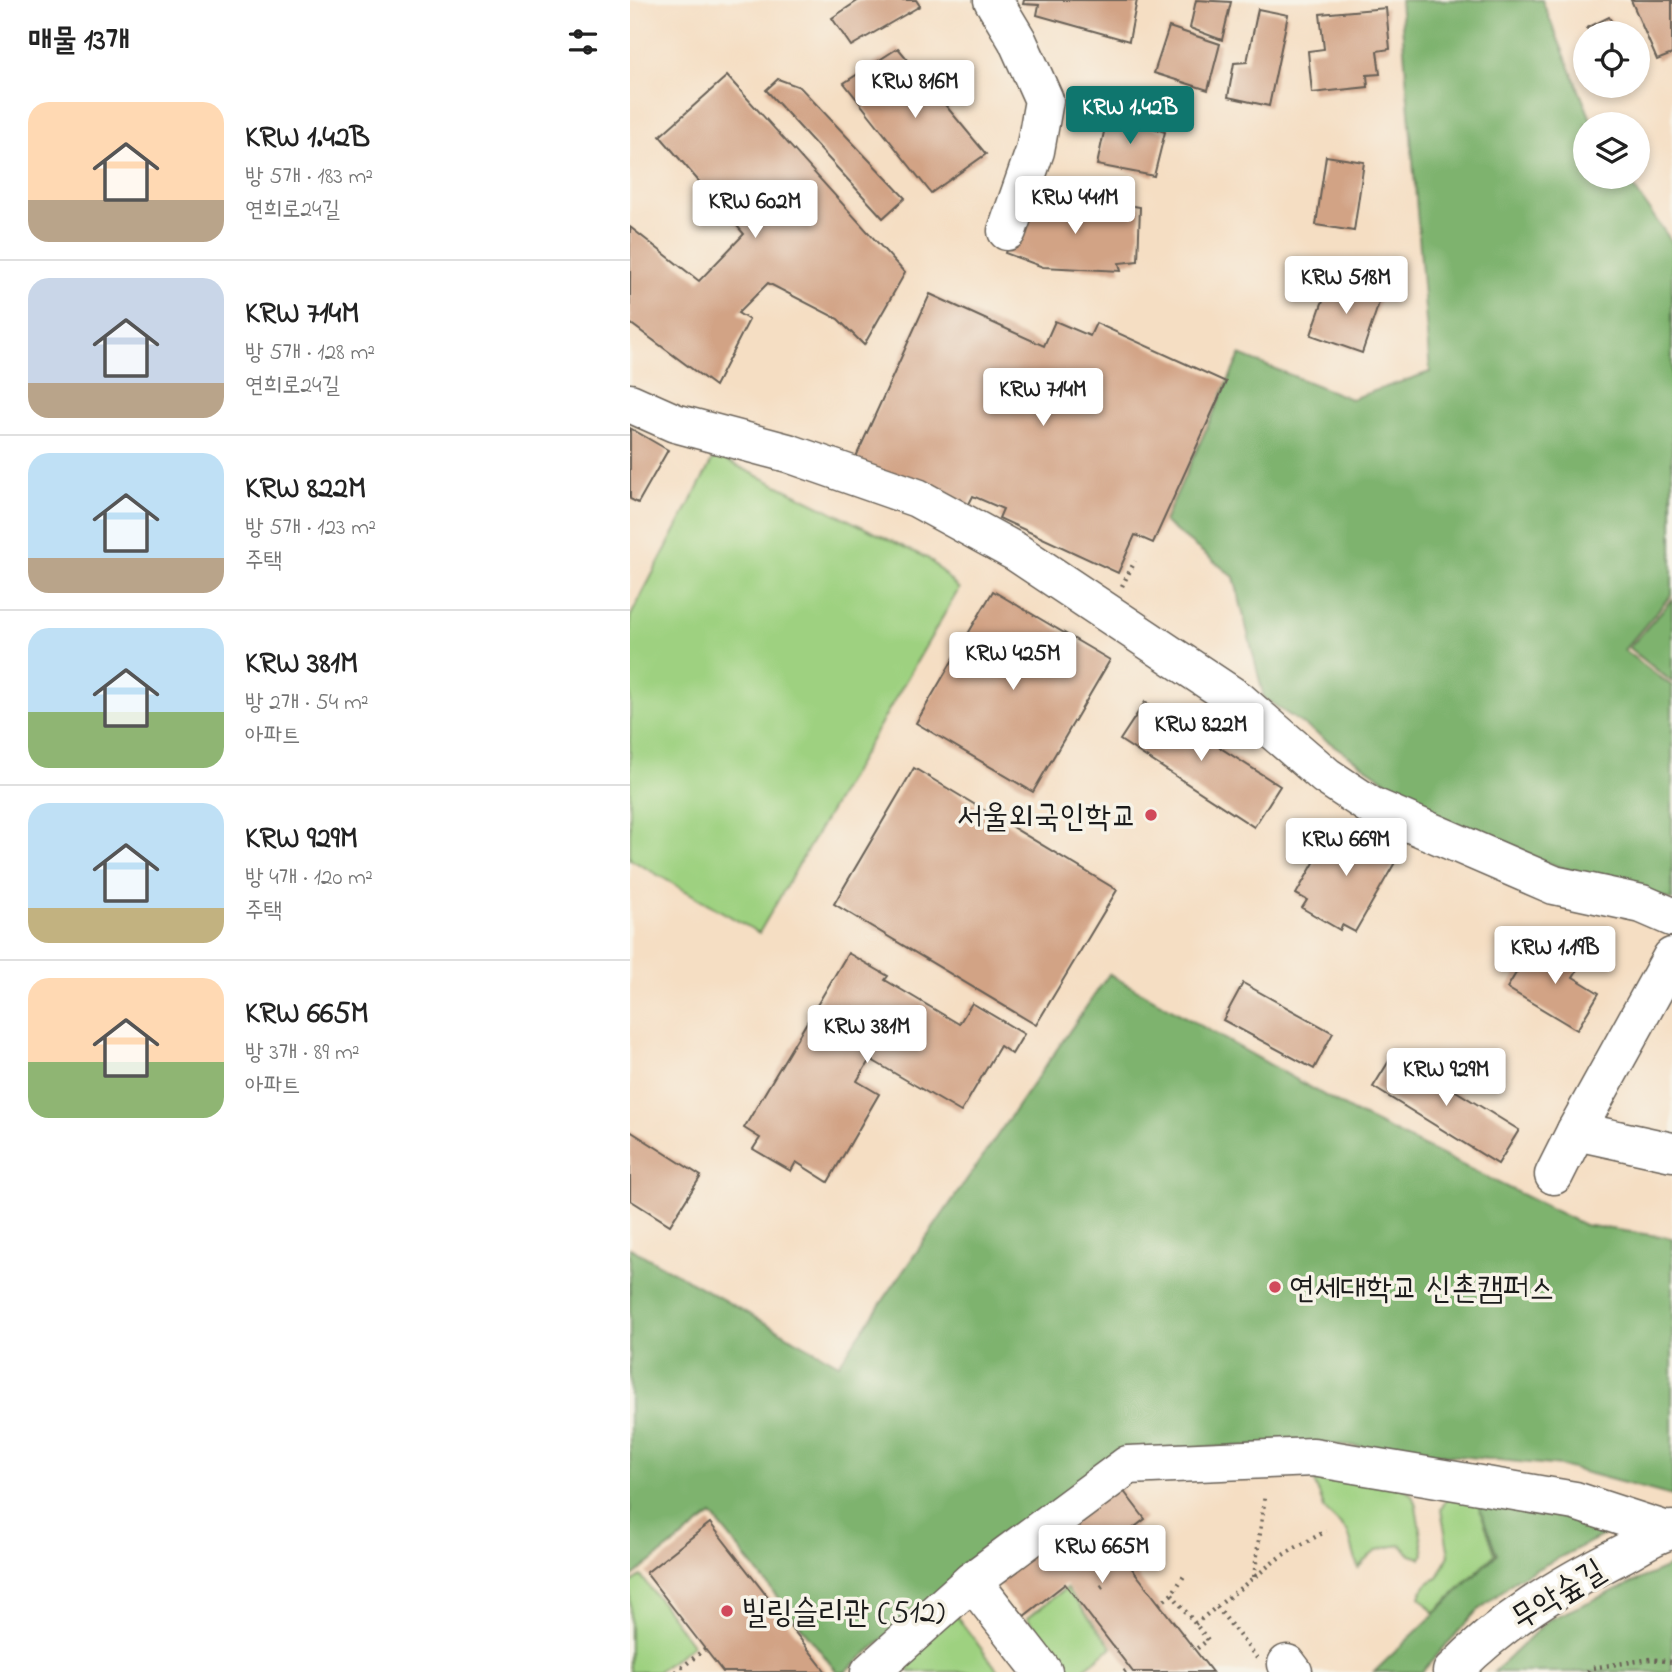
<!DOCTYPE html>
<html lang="ko">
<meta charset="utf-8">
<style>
:root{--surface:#fff;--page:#f2f2f2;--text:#222;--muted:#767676;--line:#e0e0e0;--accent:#0f766e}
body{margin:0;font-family:"Indie Flower","Poor Story",sans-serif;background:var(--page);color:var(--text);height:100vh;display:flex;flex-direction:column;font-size:26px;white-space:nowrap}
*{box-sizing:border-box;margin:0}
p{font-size:23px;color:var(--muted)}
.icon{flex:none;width:38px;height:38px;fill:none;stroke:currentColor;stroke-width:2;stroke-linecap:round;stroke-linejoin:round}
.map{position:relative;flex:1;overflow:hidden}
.details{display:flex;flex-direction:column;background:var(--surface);width:630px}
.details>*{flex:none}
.buttons{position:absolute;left:943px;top:21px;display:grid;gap:14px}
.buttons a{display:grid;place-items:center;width:77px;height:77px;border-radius:50%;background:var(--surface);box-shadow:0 4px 10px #0003;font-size:35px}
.price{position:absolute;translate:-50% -60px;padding:0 16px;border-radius:7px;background:#fff;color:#222;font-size:23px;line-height:46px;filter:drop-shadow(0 2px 4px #0008)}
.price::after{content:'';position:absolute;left:50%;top:42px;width:21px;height:16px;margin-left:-10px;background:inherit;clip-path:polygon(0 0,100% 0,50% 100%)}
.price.current{background:var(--accent);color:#fff}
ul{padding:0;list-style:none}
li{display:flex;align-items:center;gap:21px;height:175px;padding:0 28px}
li+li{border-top:2px solid var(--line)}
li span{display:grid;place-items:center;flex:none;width:196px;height:140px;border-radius:21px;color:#555}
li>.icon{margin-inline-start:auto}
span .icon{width:84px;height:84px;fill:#fffc;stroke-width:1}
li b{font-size:30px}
h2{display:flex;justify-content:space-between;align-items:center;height:84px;padding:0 28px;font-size:30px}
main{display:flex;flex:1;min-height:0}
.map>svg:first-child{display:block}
.green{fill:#9ed180;stroke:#5d764e;stroke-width:2}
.forest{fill:#7eb36e;stroke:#4d6845;stroke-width:2}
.building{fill:#d2a385}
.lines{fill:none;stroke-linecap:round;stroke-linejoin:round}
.minor-casing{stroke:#686056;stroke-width:41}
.path{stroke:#686056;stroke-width:4.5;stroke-dasharray:2 5;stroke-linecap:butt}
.minor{stroke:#fff;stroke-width:38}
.poi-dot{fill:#d1495b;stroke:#f7f3e8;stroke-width:2.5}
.labels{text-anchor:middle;stroke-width:7;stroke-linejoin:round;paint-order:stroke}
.poi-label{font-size:32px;fill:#1c1c1c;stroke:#f7f3e8;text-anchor:start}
.street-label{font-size:32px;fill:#1c1c1c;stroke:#f7f3e8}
</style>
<main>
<section class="details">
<h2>매물 13개<svg class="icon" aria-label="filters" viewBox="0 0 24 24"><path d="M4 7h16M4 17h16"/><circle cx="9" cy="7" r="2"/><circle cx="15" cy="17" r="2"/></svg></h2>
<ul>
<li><span style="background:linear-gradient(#ffd9b3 70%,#b9a48a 0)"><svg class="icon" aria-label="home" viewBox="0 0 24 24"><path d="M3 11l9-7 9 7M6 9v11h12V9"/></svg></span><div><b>KRW 1.42B</b><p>방 5개 · 183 m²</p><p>연희로24길</p></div></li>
<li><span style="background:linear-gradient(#c9d6e8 75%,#b9a48a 0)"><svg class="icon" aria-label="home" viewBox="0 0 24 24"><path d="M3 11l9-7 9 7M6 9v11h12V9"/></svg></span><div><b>KRW 714M</b><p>방 5개 · 128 m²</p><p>연희로24길</p></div></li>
<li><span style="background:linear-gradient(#bfe0f5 75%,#b9a48a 0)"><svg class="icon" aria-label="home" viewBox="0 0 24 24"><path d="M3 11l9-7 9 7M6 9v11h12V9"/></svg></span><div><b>KRW 822M</b><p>방 5개 · 123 m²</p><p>주택</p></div></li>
<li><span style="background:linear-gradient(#bfe0f5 60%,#8fb573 0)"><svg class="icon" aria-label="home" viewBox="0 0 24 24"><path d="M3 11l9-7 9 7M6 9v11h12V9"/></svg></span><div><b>KRW 381M</b><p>방 2개 · 54 m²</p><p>아파트</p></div></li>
<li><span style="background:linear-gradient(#bfe0f5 75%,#c2b280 0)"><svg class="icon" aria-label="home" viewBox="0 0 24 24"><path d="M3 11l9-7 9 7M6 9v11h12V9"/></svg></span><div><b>KRW 929M</b><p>방 4개 · 120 m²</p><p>주택</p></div></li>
<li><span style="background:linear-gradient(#ffd9b3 60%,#8fb573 0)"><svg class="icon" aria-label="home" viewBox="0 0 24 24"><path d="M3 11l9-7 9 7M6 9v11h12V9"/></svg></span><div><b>KRW 665M</b><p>방 3개 · 89 m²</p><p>아파트</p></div></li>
</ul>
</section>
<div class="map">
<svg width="1042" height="1672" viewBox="0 0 1042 1672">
<rect width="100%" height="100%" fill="#f7f3e8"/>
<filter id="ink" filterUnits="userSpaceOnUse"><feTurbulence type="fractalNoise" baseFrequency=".0143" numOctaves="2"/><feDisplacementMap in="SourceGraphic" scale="14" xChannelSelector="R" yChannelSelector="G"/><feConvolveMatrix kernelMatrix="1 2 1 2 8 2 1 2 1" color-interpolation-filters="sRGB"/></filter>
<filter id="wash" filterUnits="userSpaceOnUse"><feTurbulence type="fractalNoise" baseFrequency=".00686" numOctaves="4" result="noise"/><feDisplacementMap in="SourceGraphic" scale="28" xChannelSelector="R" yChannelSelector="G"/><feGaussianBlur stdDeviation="1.57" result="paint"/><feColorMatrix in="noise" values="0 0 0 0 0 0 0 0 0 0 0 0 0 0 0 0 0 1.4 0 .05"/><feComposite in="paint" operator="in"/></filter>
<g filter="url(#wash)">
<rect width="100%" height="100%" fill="#f5dec3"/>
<g class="green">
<polygon points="85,455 299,559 329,589 129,933 0,859 0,617"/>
<path d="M683,1473L769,1483L782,1495L786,1506L794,1554L791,1558L781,1555L771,1545C748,1548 744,1550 728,1568L718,1532L694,1509C692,1496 682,1484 683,1473Z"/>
<path d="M845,1494L865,1554L804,1613L790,1597C793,1586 797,1582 808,1578L819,1555L811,1509L818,1497Z"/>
<polygon points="11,1576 63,1645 27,1672 0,1672 0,1584"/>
<polygon points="436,1588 482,1647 450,1672 439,1672 397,1618"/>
<polygon points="325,1614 369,1672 280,1672 270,1658"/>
</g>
<g class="forest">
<polygon points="770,0 912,0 963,124 956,124 956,177 996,177 1042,242 1042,594 994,650 1042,686 1042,900 929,867 824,827 634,698 604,577 534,522 610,355 721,399 800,372"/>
<polygon points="1042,599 1042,682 999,648"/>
<polygon points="479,974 724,1112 954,1225 1042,1238 1042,1496 931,1466 693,1443 492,1451 318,1585 215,1672 207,1672 82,1515 0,1578 0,1248 209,1364"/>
<polygon points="848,1494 978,1525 976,1534 887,1579 845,1613 792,1672 744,1672 867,1554 849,1507"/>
<polygon points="1042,1565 1042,1672 864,1672 918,1620"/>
</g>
<g id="blocks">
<g class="building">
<polygon points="229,0 286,0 290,6 221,46 202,18"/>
<polygon points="394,0 507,0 499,41 407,15 409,5 393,4"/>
<polygon points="566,0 601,2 592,40 560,28"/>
<polygon points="1001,0 1042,0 1042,54 1027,60"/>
<polygon points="756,8 760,49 747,51 750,74 737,75 738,87 682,93 678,51 694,49 690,14"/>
<polygon points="628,9 658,15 639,106 598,97 604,63 617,62"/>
<polygon points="979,17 988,33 959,33 957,28"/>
<polygon points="539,27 590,44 578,90 524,73"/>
<polygon points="268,48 356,154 301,193 214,83"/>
<polygon points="97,76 275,273 234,345 208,319 138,283 108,313 119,320 85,386 0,323 0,227 69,281 114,234 30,136"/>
<polygon points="148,79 170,87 275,198 253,218 136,90"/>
<polygon points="478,113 535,132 524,176 467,165"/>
<polygon points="696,156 734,162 724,231 686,225"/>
<polygon points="396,190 449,215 450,208 485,211 486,203 510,207 508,261 489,263 491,271 413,267 375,253"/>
<polygon points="700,280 751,297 732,353 681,335"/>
<polygon points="300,294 414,346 425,321 460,336 466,323 596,382 523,543 505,535 488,573 369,518 373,509 343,496 336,510 225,459"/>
<polygon points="0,428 38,450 8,503 0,499"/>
<polygon points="363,591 480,660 403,792 286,723"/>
<polygon points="515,702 557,729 562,721 593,741 589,747 650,786 624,827 490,740"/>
<polygon points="284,768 487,890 406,1025 204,904"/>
<polygon points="722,824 756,844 752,851 767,859 725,932 712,925 710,930 672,908 677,900 666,894 705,826 716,833"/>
<polygon points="937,943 957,954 943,977 969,993 947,1030 877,988 900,950 924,964"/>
<polygon points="218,953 258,976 255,980 329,1024 342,1003 394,1034 382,1054 370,1046 331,1112 240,1059 227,1081 249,1094 198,1182 166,1162 161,1171 123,1149 130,1138 114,1128"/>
<polygon points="613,983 703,1033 684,1069 593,1020"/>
<polygon points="764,1053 889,1130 868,1164 743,1087"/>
<polygon points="0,1131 71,1176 40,1225 0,1200"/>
<polygon points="486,1481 515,1519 483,1544 582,1672 503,1672 435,1584 394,1616 363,1576"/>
<polygon points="80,1523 196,1672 93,1672 75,1649 16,1573"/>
</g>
</g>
</g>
<g filter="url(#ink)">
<use href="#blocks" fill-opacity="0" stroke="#686056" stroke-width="2"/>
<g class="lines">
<g class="minor-casing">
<g id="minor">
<polyline points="363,0 387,40 414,100 405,151 377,231"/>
<polyline points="0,403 45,423 158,453 287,498 386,552 608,700 696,776 741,806 924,885 1012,904 1042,917"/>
<polyline points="1042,957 946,1131 1042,1152"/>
<polyline points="924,1175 946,1131"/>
<polyline points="342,1581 413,1672"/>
<polyline points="657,1664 663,1672"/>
<polyline points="240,1672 342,1581 498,1465 683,1457 945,1501 1037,1531"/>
<path d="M822,1672C871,1621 931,1585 994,1553C1009,1545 1025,1533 1042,1530"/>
</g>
</g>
<g class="path">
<polyline points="492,586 505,561"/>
<polyline points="624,1577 635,1495"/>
<polyline points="471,1587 474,1585"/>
<polyline points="542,1594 578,1640 565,1650"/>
<polyline points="529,1604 542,1594 554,1576"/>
<polyline points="587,1607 627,1658"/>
<polyline points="565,1624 651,1556 696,1531"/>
<polyline points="46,1672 75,1649"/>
<polyline points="494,1672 500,1668"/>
<polyline points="958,1672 961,1668 1021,1659 1042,1662"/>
</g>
<use href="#minor" class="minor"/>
</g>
</g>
<g class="poi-dot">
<circle cx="521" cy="815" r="7"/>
<circle cx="645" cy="1287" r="7"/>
<circle cx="97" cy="1611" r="7"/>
</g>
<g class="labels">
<g class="poi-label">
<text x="507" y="826" text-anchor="end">서울외국인학교</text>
<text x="659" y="1298">연세대학교 신촌캠퍼스</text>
<text x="111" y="1622">빌링슬리관 (512)</text>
</g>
<g class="street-label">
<text transform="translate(927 1593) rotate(-32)" y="11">무악숲길</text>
</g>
</g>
</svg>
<div class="buttons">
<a><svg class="icon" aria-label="locate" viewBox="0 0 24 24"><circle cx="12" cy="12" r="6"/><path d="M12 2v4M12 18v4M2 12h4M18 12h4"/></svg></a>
<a><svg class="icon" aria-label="layers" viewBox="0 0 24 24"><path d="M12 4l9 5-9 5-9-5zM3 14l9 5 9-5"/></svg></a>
</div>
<b class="price" style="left:285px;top:120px">KRW 816M</b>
<b class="price current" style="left:500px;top:146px">KRW 1.42B</b>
<b class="price" style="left:445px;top:236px">KRW 441M</b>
<b class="price" style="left:125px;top:240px">KRW 602M</b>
<b class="price" style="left:716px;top:316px">KRW 518M</b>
<b class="price" style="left:413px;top:428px">KRW 714M</b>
<b class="price" style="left:383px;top:692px">KRW 425M</b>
<b class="price" style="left:571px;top:763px">KRW 822M</b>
<b class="price" style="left:716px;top:878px">KRW 669M</b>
<b class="price" style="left:925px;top:986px">KRW 1.19B</b>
<b class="price" style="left:237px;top:1065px">KRW 381M</b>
<b class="price" style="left:816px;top:1108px">KRW 929M</b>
<b class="price" style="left:472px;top:1585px">KRW 665M</b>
</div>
</main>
